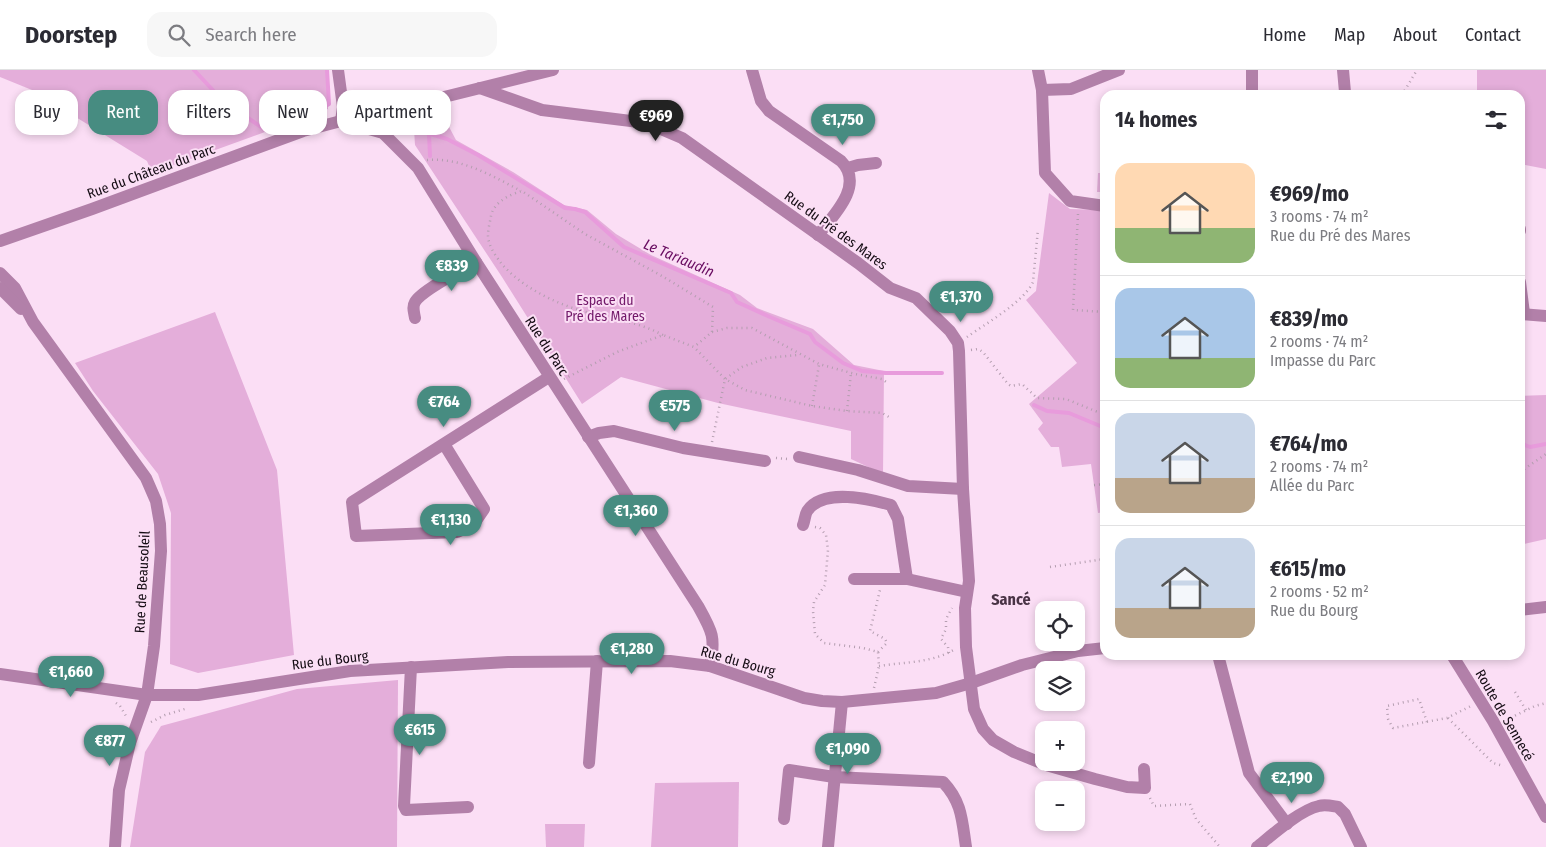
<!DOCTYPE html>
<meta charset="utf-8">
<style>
:root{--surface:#fff;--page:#f7f7f7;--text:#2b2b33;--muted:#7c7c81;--line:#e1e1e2;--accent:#478c81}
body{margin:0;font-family:"Fira Sans Condensed",sans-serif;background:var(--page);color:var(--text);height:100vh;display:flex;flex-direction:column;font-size:19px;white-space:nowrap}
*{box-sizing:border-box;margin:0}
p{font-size:16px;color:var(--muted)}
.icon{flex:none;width:28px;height:28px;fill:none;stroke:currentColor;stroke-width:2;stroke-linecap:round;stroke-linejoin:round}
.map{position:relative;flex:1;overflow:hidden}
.panel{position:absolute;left:1100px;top:20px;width:425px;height:570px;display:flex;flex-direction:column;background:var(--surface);border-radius:15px;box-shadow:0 2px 8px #0003}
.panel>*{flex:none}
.hud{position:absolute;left:15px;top:20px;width:475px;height:45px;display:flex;gap:10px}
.buttons{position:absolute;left:1035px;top:531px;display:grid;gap:10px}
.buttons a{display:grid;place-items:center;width:50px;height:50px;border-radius:10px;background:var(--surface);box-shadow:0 2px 8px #0003;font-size:25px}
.price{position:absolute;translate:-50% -42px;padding:0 11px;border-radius:18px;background:var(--accent);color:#fff;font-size:16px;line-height:32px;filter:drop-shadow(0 1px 2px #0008)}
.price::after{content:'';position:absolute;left:50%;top:30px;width:15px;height:11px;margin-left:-8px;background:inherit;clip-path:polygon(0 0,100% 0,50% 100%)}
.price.on{background:#222;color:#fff}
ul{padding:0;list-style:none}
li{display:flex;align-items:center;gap:15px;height:125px;padding:0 15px}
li+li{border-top:1px solid var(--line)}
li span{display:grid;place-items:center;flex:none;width:140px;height:100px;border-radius:15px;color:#555}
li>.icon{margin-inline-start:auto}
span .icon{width:60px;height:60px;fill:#fffc;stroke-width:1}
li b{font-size:21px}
h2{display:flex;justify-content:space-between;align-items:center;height:60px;padding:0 15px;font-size:21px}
.chip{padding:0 18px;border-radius:15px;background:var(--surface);box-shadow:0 2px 8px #0003;font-size:18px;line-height:45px}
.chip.on{background:var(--accent);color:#fff}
header{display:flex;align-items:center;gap:30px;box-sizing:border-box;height:70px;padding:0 25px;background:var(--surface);border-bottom:1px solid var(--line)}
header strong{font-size:24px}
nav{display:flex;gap:28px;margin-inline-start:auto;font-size:18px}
.search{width:350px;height:45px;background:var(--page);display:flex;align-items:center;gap:12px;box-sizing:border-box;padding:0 18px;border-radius:15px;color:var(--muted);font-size:19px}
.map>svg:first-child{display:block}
.green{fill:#e4aeda}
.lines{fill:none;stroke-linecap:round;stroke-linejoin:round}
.stream{stroke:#e89bdc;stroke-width:4}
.path{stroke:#b49eb0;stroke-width:2.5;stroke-dasharray:1 4;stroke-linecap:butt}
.minor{stroke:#b280a9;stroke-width:12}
.labels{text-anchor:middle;stroke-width:4;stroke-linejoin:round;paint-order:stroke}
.street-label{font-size:14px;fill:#140b13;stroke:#fbdef5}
.park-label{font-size:14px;fill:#721869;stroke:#fbdef5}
.water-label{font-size:15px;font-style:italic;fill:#680b60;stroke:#fbdef5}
.quarter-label{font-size:16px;font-weight:bold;fill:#493345;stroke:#fbdef5}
</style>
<header>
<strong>Doorstep</strong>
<div class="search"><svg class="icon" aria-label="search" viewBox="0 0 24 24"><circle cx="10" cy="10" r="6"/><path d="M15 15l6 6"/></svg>Search here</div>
<nav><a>Home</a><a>Map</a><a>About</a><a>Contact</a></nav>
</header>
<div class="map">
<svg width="1546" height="777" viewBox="0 0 1546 777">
<rect width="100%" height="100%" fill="#fbdef5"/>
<g class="green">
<polygon points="0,0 326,0 328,39 152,103 147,91 32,20 0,7"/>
<polygon points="1477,0 1546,0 1546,99 1520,94 1520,25 1477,25"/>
<polygon points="439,38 456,70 513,102 564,135 587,140 616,164 651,185 740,225 757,238 813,259 854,295 884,301 883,404 851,389 851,361 718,333 621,307 582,334 502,207 415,75 414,59 416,49"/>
<polygon points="1098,103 1105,103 1105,122 1097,122"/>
<polygon points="1049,123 1070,139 1105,140 1105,442 1098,443 1091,394 1062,397 1059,377 1051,377 1038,359 1043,353 1029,334 1077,293 1026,230 1036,221"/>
<polygon points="215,242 277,400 294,585 198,603 170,594 171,443 158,404 93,321 75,293"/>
<polygon points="1546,325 1546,469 1520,475 1520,326"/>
<polygon points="398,610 397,777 130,777 145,682 161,656 297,619"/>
<polygon points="739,712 738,777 651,777 655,713"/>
<polygon points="545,754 585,754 584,777 546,777"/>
</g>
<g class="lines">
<g class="stream">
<polyline points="194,0 223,31 267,61 313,43 329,34 327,0"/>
<polyline points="414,59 447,69 478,85 565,138 575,139 585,142 624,177 731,223 737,232 770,247 810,264 815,272 843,293 862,301 886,303 942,303"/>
<polyline points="414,59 432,50 437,44"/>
<polyline points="429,64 430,86"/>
<polyline points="1034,335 1047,341 1069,343 1105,358"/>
<polyline points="1520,373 1530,377 1546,374"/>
</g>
<g class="path">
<polyline points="1402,25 1417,0"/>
<path d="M427,90C460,87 493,106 521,121"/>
<polyline points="1078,144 1073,240 1105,242"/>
<polyline points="712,262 727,258 752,258 819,294 855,304 882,309 889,314"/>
<path d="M663,265C638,252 614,249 586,242C556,234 521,217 501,193C495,185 488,175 488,165C488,159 490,152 491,146C493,133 510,124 522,121L585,164L662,206L713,237L712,262L694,277"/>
<path d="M967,267C985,254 1024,232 1033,212L1038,159"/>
<polyline points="971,280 978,279 983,282 1008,314 1011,316 1022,314 1037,328 1066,329 1105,345"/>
<polyline points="564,309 617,282 663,265 694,277 725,309 745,320 812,336 847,341 882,343 889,347"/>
<polyline points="812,336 819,295"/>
<polyline points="847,341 851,303"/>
<polyline points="712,372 725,309 742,297 767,288 797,285"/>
<polyline points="776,388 788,389"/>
<polyline points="1520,402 1546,384"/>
<polyline points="1094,415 1105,414"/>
<polyline points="815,457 820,458 826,465 828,480 825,515 814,532 813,541 815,564 824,573 863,578 878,582 879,596 874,618"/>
<polyline points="1050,497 1105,489"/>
<polyline points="878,582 887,573 885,569 870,561 880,520"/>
<polyline points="949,583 948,577 941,569 946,559 946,549 952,538"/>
<path d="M879,596C904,592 933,593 955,579"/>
<polyline points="1515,622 1526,640"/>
<polyline points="116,633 120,636 126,646"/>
<polyline points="1448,648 1493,693 1504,696"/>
<polyline points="1506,650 1535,636 1546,633"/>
<polyline points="151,652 165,645 188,638"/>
<polyline points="1427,652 1419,629 1387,636 1388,649 1393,658 1447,648 1471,636"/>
<polyline points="1150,728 1154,736 1190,734 1196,749 1220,777"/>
</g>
<g class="minor">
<polyline points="338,0 343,37 341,51"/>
<path d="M752,0L761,31L769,41L841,91C865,115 834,145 818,165"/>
<polyline points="1038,0 1042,20 1045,103 1070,131 1105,136"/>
<polyline points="1252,0 1252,25"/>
<polyline points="1343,0 1345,22"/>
<polyline points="480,18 542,40 647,53 682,68 858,193 890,218 916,228 950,261 958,273 959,281 963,419 969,511 965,538 966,577 974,639 983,659 993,670 1014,682 1046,695 1095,709 1127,717 1145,718 1144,699"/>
<polyline points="1042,20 1071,19 1119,0"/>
<path d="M341,51L383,63L418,98L476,192L698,536C712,561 716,567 710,596"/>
<polyline points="383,63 403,45 440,28 553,0"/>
<polyline points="848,98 858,95 876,93"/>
<polyline points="1520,159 1520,161"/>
<polyline points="0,171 92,139 303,61 341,51"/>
<polyline points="0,203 15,218 33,252 146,408 156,431 160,454 161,481 154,576 147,625 130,673 119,720 115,777"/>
<polyline points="1520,212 1524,243"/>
<polyline points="0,218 21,239"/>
<polyline points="1520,244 1546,246"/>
<path d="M415,248C414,242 412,237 415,232C422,220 462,200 476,192"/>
<polyline points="588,367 599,363 614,361 683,378 765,391"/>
<polyline points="444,374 484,439 473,455 457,462 356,466 352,432 549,307"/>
<polyline points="799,387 858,400 908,416 963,419"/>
<path d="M803,455C805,450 805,443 808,440C824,418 870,429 891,435L898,449L907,509"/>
<polyline points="854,509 907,509 967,522"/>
<polyline points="1520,540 1546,537"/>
<polyline points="1218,585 1249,703 1287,754"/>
<polyline points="1452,585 1493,651 1546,747"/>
<polyline points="411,597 404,736 406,740 468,737"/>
<polyline points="0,604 147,625 198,625 350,601 508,592 670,591 710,596 804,628 822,631 842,632 936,623 971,613 1022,595 1078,581 1105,578"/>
<polyline points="589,693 597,591"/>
<path d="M784,749L789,700L834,707L943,712C962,732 962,750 966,777"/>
<polyline points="828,777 842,632"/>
<path d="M1257,777C1272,765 1300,740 1319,736C1325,734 1332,736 1338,737L1345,744L1361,777"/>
</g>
</g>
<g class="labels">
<g class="street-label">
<text transform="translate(151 101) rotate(-20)" y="5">Rue du Château du Parc</text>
<text transform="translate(836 160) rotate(36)" y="5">Rue du Pré des Mares</text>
<text transform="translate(547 276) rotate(57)" y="5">Rue du Parc</text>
<text transform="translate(142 512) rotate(-87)" y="5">Rue de Beausoleil</text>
<text transform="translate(330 590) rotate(-7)" y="5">Rue du Bourg</text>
<text transform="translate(738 591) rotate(16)" y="5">Rue du Bourg</text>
<text transform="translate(1505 645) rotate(60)" y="5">Route de Sennecé</text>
</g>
<g class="park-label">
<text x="605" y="235">Espace du<tspan x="605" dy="16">Pré des Mares</tspan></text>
</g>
<g class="water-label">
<text transform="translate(679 188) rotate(23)" y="5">Le Tariaudin</text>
</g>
<g class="quarter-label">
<text x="1011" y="535">Sancé</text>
</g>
</g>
</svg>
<div class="buttons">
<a><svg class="icon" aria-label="locate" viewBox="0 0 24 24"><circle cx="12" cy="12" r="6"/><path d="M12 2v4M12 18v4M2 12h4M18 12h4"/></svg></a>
<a><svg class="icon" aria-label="layers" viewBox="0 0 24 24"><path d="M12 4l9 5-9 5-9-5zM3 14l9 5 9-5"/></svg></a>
<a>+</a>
<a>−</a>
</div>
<b class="price on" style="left:656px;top:72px">€969</b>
<b class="price" style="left:843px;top:76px">€1,750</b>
<b class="price" style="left:452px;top:222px">€839</b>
<b class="price" style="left:961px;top:253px">€1,370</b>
<b class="price" style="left:444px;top:358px">€764</b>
<b class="price" style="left:675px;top:362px">€575</b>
<b class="price" style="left:636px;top:467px">€1,360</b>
<b class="price" style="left:451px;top:476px">€1,130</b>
<b class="price" style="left:632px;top:605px">€1,280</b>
<b class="price" style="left:71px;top:628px">€1,660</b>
<b class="price" style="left:420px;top:686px">€615</b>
<b class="price" style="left:110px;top:697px">€877</b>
<b class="price" style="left:848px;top:705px">€1,090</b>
<b class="price" style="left:1292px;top:734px">€2,190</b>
<div class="hud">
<a class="chip">Buy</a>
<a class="chip on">Rent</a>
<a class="chip">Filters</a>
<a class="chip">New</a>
<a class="chip">Apartment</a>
</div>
<section class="panel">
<h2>14 homes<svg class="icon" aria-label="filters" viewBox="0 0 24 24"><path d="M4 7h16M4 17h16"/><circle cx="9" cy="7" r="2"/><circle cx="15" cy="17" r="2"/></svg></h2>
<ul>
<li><span style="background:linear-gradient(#ffd9b3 65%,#8fb573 0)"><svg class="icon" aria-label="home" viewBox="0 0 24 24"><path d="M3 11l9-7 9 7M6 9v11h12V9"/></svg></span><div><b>€969/mo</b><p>3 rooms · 74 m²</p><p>Rue du Pré des Mares</p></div></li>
<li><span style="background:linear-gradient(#a9c7e8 70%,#8fb573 0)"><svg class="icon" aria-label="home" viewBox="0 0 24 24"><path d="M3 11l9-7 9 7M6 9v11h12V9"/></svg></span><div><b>€839/mo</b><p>2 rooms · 74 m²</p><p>Impasse du Parc</p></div></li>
<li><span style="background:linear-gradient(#c9d6e8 65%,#b9a48a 0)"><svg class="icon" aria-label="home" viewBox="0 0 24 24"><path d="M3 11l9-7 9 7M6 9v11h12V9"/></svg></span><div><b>€764/mo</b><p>2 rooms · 74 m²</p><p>Allée du Parc</p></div></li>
<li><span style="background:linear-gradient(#c9d6e8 70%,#b9a48a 0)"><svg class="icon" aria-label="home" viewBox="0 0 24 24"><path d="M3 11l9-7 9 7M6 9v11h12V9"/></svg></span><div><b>€615/mo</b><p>2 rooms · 52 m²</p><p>Rue du Bourg</p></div></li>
</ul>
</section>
</div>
